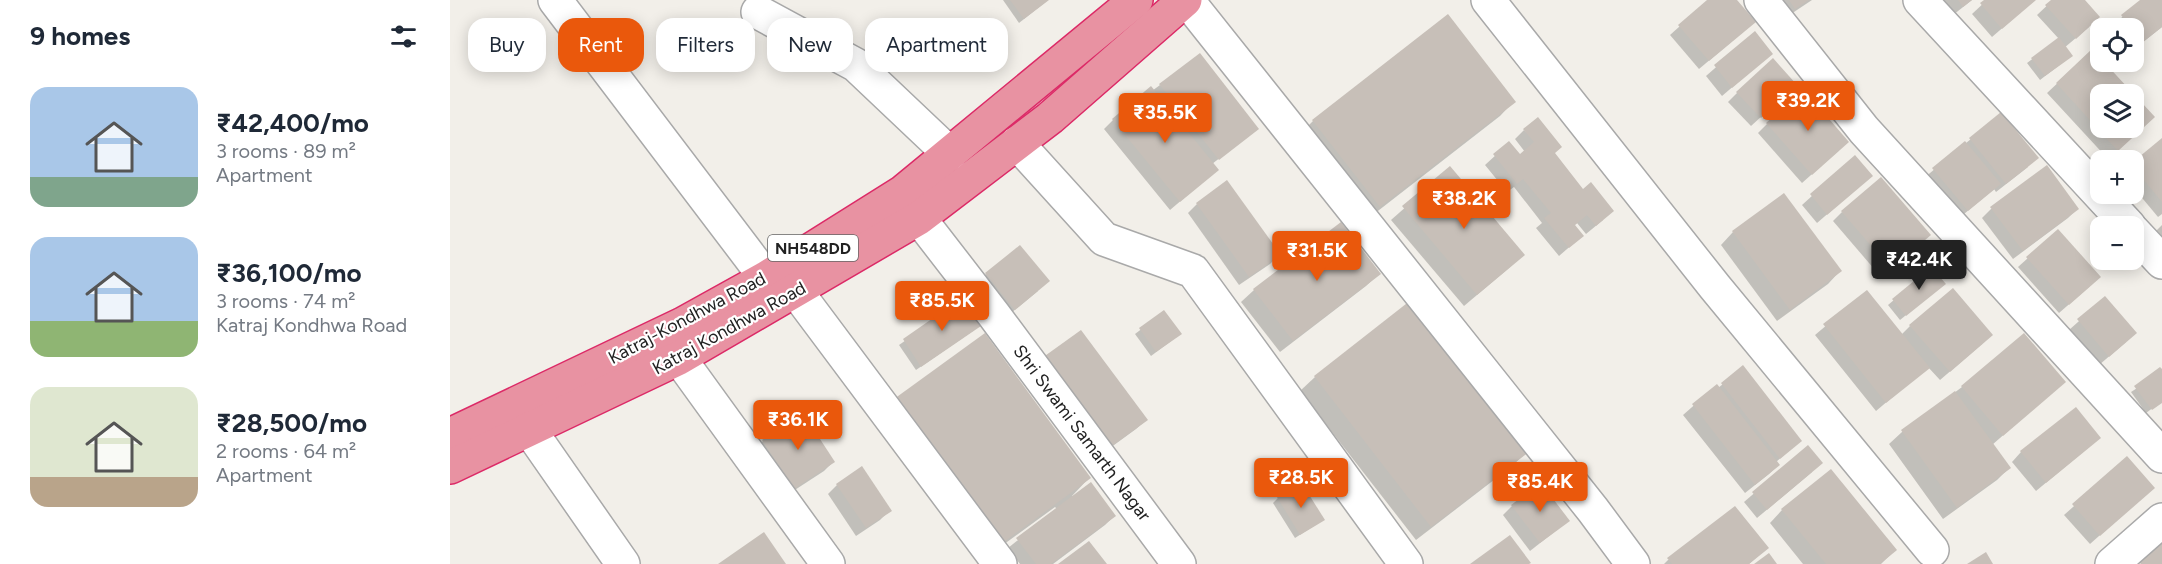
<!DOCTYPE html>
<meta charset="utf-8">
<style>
:root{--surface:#fff;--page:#f6f6f7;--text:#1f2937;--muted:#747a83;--accent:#ea580c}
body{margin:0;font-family:Figtree,sans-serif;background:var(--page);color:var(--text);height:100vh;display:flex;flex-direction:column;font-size:22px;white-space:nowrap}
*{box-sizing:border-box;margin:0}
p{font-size:20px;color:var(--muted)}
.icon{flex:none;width:33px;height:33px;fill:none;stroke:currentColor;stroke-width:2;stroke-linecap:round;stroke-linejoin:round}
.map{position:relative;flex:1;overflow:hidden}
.side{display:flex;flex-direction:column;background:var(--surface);width:450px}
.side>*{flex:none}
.top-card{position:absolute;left:18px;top:18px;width:570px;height:54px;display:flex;gap:12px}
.buttons{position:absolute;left:1640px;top:18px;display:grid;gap:12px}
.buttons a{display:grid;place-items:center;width:54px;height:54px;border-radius:12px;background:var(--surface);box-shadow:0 3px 15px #0003;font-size:30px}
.price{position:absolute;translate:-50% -51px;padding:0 14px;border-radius:6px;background:var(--accent);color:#fff;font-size:20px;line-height:39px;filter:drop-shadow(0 2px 3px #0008)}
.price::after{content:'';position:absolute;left:50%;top:36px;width:18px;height:14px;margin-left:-9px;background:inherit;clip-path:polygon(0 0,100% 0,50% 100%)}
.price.on{background:#222;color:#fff}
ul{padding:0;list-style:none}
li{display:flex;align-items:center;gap:18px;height:150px;padding:0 30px}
li span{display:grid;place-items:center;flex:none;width:168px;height:120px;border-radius:18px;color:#555}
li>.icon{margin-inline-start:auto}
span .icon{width:72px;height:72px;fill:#fffc;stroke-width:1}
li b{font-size:26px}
h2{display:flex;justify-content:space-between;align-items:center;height:72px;padding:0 30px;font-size:26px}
.tag{padding:0 21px;border-radius:18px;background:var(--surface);box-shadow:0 3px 15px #0003;font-size:21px;line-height:54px}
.tag.on{background:var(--accent);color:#fff}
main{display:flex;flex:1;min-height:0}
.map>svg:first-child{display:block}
.shadow{fill:#0003}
.building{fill:#c7bfb8;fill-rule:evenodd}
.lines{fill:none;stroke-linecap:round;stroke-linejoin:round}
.minor-casing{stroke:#a9a9a9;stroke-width:36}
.highway-casing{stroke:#dc2a67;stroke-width:36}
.minor{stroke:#fff;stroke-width:33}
.highway{stroke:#e892a2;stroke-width:33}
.labels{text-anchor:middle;stroke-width:4.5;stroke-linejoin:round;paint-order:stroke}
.shield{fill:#fff;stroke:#646464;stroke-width:1.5}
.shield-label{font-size:16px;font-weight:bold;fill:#222}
.street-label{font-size:18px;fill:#222;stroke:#fff}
</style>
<main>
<section class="side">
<h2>9 homes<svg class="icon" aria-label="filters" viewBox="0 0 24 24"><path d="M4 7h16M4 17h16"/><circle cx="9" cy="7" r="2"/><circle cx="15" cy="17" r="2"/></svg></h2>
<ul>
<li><span style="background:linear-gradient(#a9c7e8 75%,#7fa58c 0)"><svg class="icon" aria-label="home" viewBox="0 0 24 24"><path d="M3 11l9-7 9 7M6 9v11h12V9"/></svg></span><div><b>₹42,400/mo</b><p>3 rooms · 89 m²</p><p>Apartment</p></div></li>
<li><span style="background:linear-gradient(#a9c7e8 70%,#8fb573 0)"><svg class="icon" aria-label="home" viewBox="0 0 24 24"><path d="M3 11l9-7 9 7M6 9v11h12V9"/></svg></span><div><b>₹36,100/mo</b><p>3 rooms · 74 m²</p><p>Katraj Kondhwa Road</p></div></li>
<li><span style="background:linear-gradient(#dfe7d0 75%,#b9a48a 0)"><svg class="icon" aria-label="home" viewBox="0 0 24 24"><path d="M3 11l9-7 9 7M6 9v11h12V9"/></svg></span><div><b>₹28,500/mo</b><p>2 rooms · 64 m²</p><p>Apartment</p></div></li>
</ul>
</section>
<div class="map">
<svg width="1712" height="564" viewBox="0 0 1712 564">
<rect width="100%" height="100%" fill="#f2efe9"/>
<g class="shadow">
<polygon points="553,0 598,0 569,23"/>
<polygon points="1259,0 1285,0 1294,31 1249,69 1220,35"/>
<polygon points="1324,0 1362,0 1335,18"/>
<polygon points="1491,0 1522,0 1503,15"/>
<polygon points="1537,0 1585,0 1542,37 1522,14"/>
<polygon points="1603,0 1633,0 1639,27 1614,48 1616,60 1590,80 1577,63 1609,39 1587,15"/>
<polygon points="1692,0 1712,0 1712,27 1683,50 1683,28 1665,28 1663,25"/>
<polygon points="1305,33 1321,54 1272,96 1256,76"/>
<polygon points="1642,51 1682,94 1650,94 1650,128 1683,128 1683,95 1694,126 1658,159 1597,93"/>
<polygon points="710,85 807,129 762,164 767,170 720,210 654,129 663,120"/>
<polygon points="1287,93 1336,94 1301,126 1278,102"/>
<polygon points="1064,101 1050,116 915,221 848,136 863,121"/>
<polygon points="1551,114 1578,167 1546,192 1544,189 1508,219 1474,178"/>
<polygon points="1317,124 1388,151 1352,183 1308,133"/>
<polygon points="1074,130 1103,154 1153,220 1136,234 1127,223 1123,226 1132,236 1109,256 1086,228 1092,223 1064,187 1057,192 1035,165 1059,143 1069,156 1075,152 1065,139"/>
<polygon points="1712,140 1712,214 1708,217 1683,187 1683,163"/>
<polygon points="1405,157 1411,185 1367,223 1352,205"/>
<polygon points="1000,168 1060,267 1014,306 941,220"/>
<polygon points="747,204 829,255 820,264 789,285 738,213"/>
<polygon points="1541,209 1627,209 1618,218 1563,259 1532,218"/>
<polygon points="1392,212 1470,244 1431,277 1383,221"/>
<polygon points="890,224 929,274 916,286 830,352 791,302 804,290"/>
<polygon points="1712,225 1712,244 1704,233"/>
<polygon points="1608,231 1640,286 1609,313 1568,267"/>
<polygon points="1283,232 1390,271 1378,284 1327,321 1271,245"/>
<polygon points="1481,269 1489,288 1450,320 1438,305"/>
<polygon points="536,274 588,291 555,318 527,283"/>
<polygon points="1416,292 1451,335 1460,326 1532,344 1490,380 1478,367 1426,411 1365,335"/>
<polygon points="1655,298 1676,342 1649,365 1619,330"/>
<polygon points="512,301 524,330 466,370 449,345"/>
<polygon points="714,312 725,338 701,356 685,334"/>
<polygon points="584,368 696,420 686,429 649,456"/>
<polygon points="1293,368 1350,441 1326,462 1328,465 1319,474 1295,493 1233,415 1266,386 1268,388"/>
<polygon points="1712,372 1712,401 1696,413 1681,392"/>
<polygon points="865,377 1077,451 1062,466 966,540 850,391"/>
<polygon points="1614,382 1542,445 1559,468 1547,480 1493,519 1439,444 1452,432 1512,387"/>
<polygon points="353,415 383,462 374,471 334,497 303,450 313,441"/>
<polygon points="430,415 639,478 622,496 664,516 655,525 603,564 570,564 558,548 607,509 605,507 535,558"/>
<polygon points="1358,447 1362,472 1307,518 1294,502"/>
<polygon points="1639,447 1586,491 1562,462 1571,452"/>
<polygon points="1677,459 1693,497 1640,544 1614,515"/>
<polygon points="387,485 440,510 430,520 406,536 378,494"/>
<polygon points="828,498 873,520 845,538 823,503"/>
<polygon points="1062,506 1118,521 1080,551 1053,515"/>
<polygon points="1332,510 1445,550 1431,564 1353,564 1320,523"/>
<polygon points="1317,548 1299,564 1214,564 1218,560"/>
</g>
<g class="building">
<polygon points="560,0 599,0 574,19"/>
<polygon points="1257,0 1287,0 1306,22 1259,61 1228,25"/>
<polygon points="1339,0 1359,0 1345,9"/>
<polygon points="1508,0 1522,0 1513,7"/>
<polygon points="1534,0 1586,0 1552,29 1530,3"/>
<polygon points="1601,0 1635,0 1650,17 1626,39 1595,5"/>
<polygon points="1690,0 1712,0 1712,27 1693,42 1671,15"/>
<polygon points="998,14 1066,102 930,207 862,120"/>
<polygon points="1305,31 1323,54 1282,88 1264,65"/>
<polygon points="1609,37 1623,56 1595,76 1581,58"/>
<path d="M1642,49L1650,57V62H1654L1705,117L1668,151L1606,83ZM1650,94H1683V128H1650Z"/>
<polygon points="750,53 809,129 769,160 709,84"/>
<polygon points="1323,58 1347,85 1311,118 1286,92"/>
<polygon points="701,86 769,170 730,202 662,119"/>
<polygon points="1354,90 1399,142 1362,175 1316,123"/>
<polygon points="1551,112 1589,158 1556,184 1519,138"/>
<polygon points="1088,117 1112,147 1105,153 1133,189 1141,182 1164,211 1146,226 1137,215 1125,225 1134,236 1119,248 1094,218 1101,213 1073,179 1067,184 1043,154 1059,141 1070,154 1084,142 1073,129"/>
<polygon points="1712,138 1712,202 1683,167 1683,162"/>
<polygon points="1515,141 1551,184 1518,211 1482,168"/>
<polygon points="1405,155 1423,176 1377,215 1360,194"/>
<polygon points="1597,165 1629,209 1573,251 1540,207"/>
<polygon points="1000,166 1075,255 1027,295 952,206"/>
<polygon points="1431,177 1481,235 1441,269 1391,211"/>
<polygon points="777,180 831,255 799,277 746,203"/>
<polygon points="1334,193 1392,271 1340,310 1282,231"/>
<polygon points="891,222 931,274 843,341 803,289"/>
<polygon points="1608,229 1651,277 1619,305 1576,257"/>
<polygon points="570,245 600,281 565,310 535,273"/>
<polygon points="1481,267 1496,284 1456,316 1442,299"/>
<polygon points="1503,288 1543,335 1500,372 1459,325"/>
<polygon points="1417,290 1480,368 1436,403 1373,324"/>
<polygon points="1655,296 1687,333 1659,357 1627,319"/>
<polygon points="512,298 531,326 471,367 453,339"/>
<polygon points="961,300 1079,452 981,527 864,376"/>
<polygon points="714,310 732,334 706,352 689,328"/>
<polygon points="631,330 698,420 659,448 592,358"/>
<polygon points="535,333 641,478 551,544 444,399"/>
<polygon points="1574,333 1616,382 1553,436 1511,386"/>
<polygon points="1293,365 1352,441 1330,459 1271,383"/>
<polygon points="1710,367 1712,369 1712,403 1702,410 1684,386"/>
<polygon points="1267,384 1330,465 1305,485 1242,404"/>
<polygon points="1505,391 1561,468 1507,508 1451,430"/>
<polygon points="1626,407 1651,438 1596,483 1570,451"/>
<polygon points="353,413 385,462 344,489 312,440"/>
<polygon points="1358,445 1373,463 1317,510 1302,492"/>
<polygon points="1677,456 1705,488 1650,536 1622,504"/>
<polygon points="412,466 442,511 416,528 386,484"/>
<polygon points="1381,469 1447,550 1430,564 1376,564 1331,509"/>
<polygon points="641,482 666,516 601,564 586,564 566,538"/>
<polygon points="851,482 875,520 850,535 827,497"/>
<polygon points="1091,483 1120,521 1090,543 1061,505"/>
<polygon points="1285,506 1319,548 1299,564 1222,564 1217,558"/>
<polygon points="314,532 336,564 268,564"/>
<polygon points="1060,535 1081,563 1079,564 1020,564"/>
<polygon points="1712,538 1712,564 1691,564 1687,560"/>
<polygon points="639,541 657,564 608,564"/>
<polygon points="1536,552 1543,564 1517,564"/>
<polygon points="1319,553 1327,564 1304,564"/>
</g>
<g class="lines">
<g class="minor-casing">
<g id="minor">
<polyline points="105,0 316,278"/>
<polyline points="737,0 1143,510 1183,564"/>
<polyline points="1038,0 1265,287 1482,550"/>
<polyline points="1311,0 1414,130 1712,456"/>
<polyline points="1470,0 1679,226"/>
<polyline points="308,12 406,65 500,154"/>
<polyline points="567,143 654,239 743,271 956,564"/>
<polyline points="469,218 544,315 729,564"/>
<polyline points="1683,231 1712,262"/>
<polyline points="346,291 550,564"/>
<polyline points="229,358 378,564"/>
<polyline points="79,429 173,564"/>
<polyline points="1662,564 1712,520"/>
</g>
</g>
<g class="highway-casing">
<g id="highway">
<polyline points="0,435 233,324 316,278 453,192 686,0"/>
<polyline points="0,467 229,358 469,218 600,118 735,0"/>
</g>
</g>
<use href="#minor" class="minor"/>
<use href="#highway" class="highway"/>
</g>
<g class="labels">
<rect class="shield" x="318" y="235" width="90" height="26" rx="4.5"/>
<g class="shield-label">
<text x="363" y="254">NH548DD</text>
</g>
<g class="street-label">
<text transform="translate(237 318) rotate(-28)" y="6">Katraj-Kondhwa Road</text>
<text transform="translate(279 328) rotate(-29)" y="6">Katraj Kondhwa Road</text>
<text transform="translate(632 433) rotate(53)" y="6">Shri Swami Samarth Nagar</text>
</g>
</g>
</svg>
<div class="buttons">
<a><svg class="icon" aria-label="locate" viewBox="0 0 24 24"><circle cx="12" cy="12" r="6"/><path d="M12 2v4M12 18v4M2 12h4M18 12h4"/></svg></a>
<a><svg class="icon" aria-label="layers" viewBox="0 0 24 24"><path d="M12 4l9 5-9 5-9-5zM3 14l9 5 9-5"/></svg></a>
<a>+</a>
<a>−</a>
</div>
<b class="price" style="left:1358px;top:132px">₹39.2K</b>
<b class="price" style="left:715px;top:144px">₹35.5K</b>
<b class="price" style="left:1014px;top:230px">₹38.2K</b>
<b class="price" style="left:867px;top:282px">₹31.5K</b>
<b class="price on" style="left:1469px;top:291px">₹42.4K</b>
<b class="price" style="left:492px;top:332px">₹85.5K</b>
<b class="price" style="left:348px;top:451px">₹36.1K</b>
<b class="price" style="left:851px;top:509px">₹28.5K</b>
<b class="price" style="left:1090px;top:513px">₹85.4K</b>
<div class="top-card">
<a class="tag">Buy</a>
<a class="tag on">Rent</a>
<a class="tag">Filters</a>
<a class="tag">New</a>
<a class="tag">Apartment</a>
</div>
</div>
</main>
